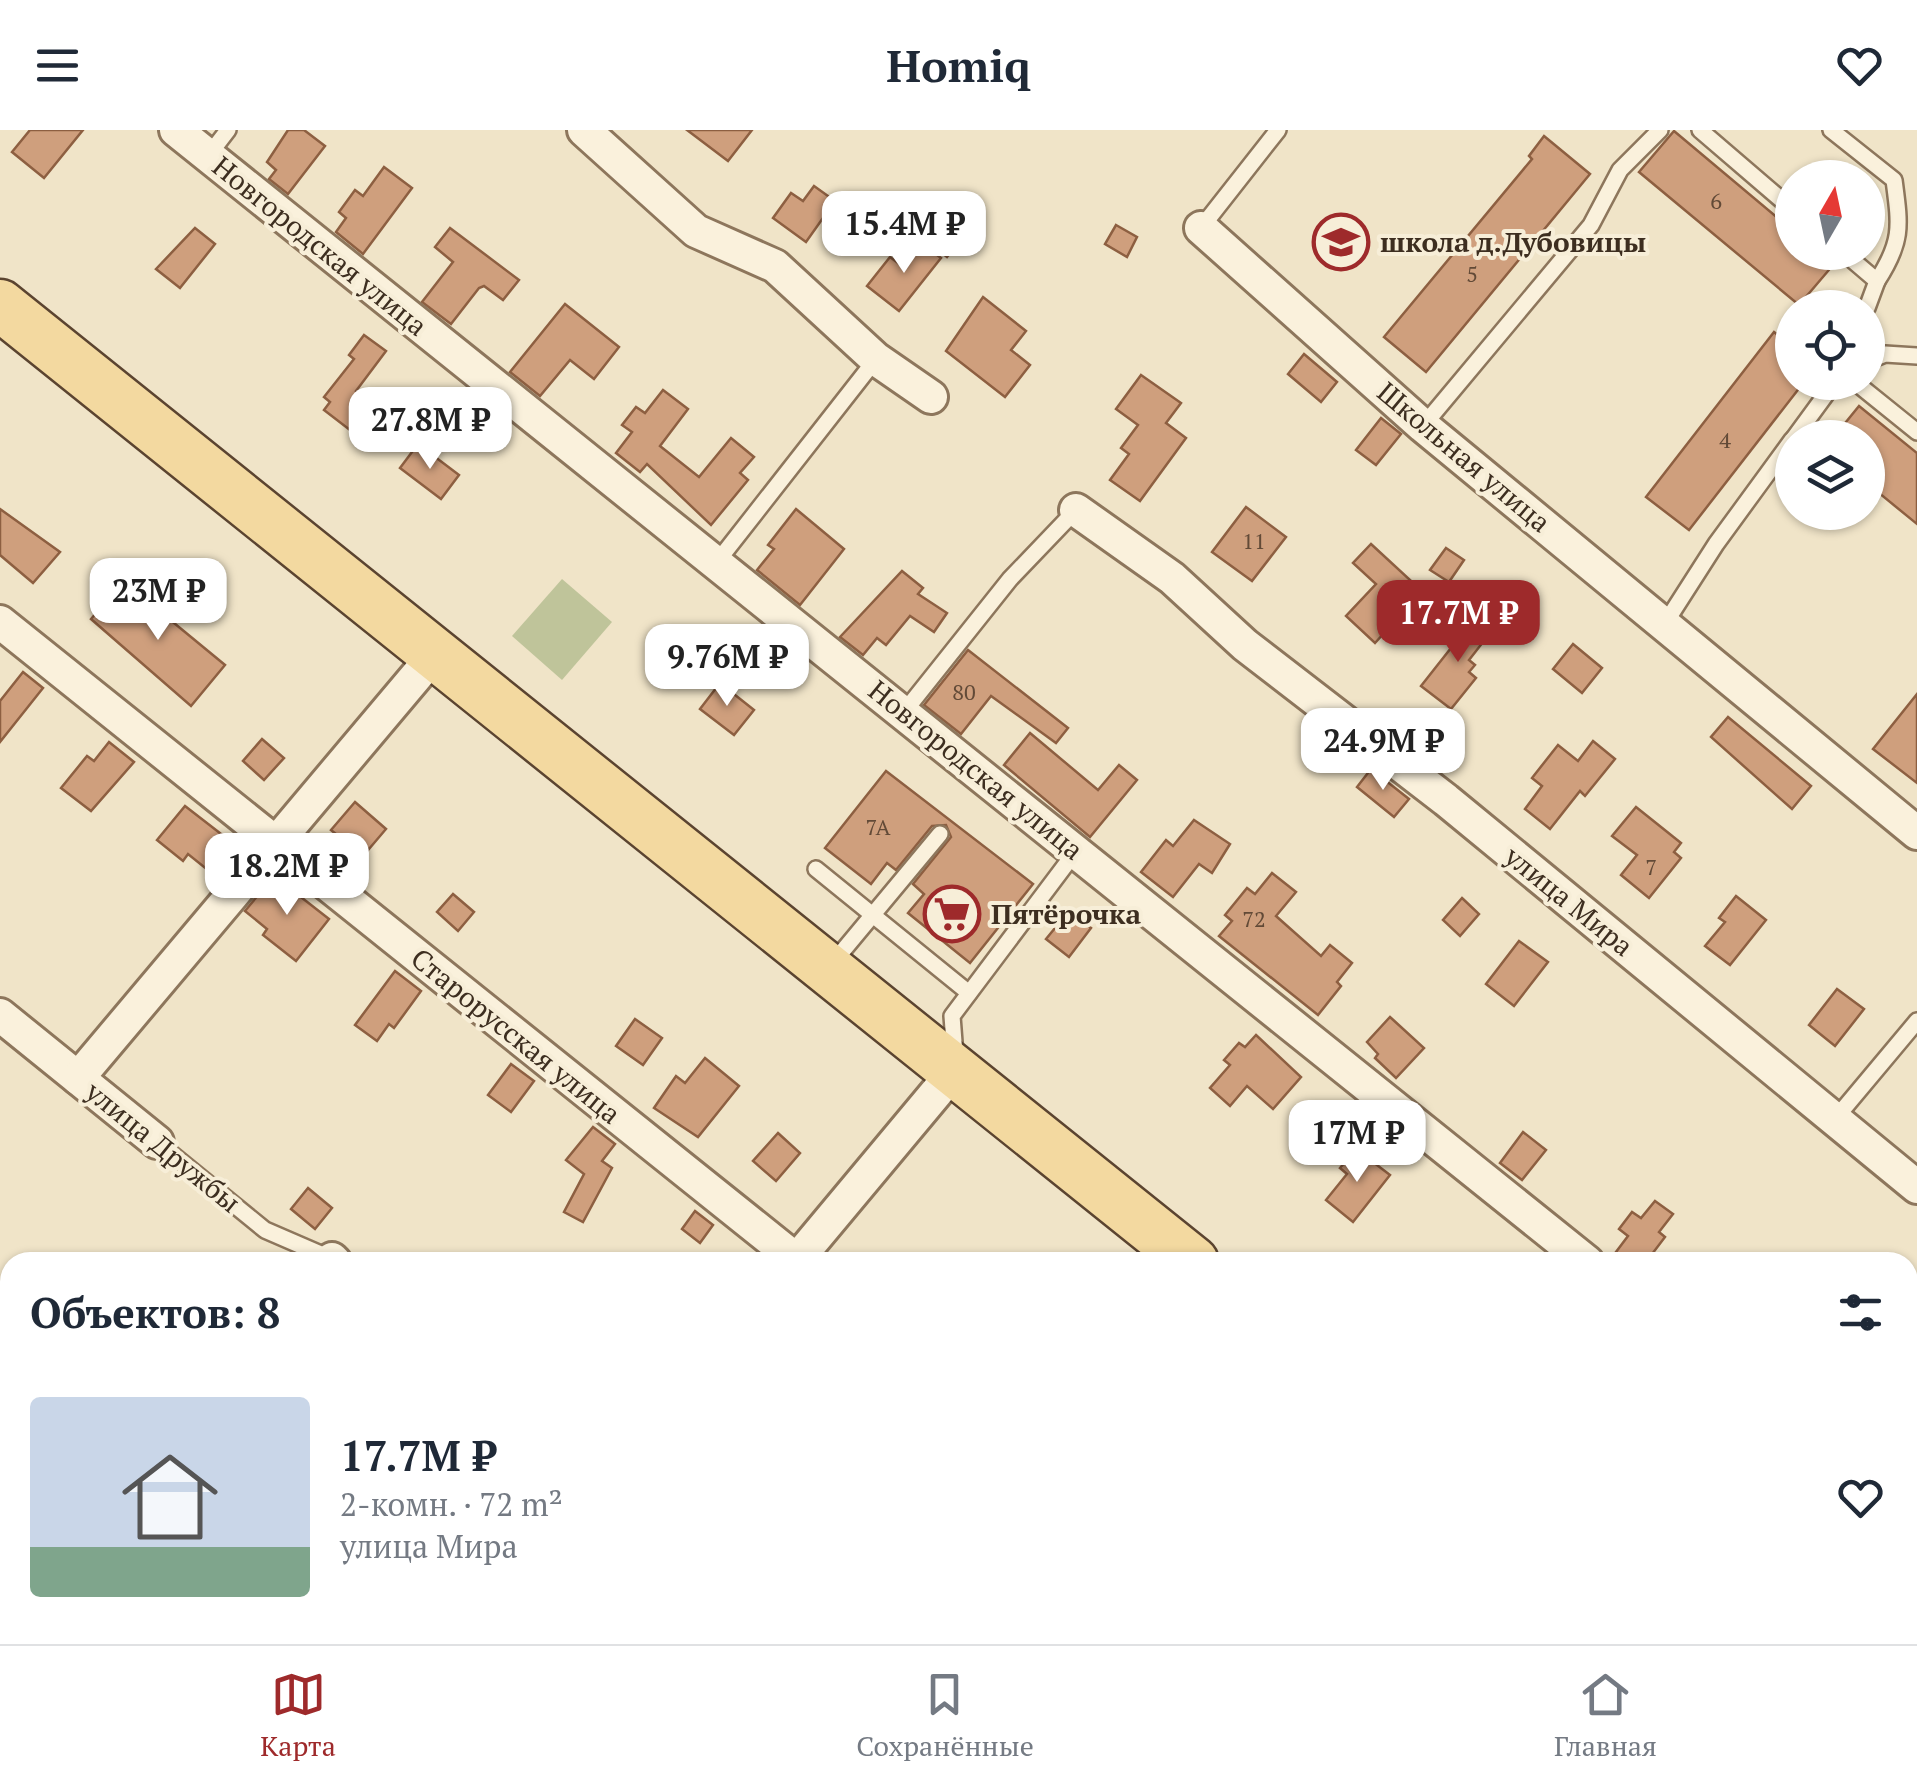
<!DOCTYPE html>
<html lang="ru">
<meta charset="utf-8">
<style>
:root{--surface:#fff;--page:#f6f6f7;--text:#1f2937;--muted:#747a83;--line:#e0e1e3;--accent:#9e2a2b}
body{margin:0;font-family:"PT Serif",serif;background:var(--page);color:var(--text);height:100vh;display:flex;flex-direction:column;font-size:38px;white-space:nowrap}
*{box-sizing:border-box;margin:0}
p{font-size:32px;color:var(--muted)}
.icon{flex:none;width:55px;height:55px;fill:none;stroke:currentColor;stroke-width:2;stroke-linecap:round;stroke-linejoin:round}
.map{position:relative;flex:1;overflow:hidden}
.details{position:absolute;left:0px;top:1122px;width:1918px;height:392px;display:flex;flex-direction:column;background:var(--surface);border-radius:30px 30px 0 0;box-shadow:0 2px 8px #0004}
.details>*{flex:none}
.needle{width:65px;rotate:9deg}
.controls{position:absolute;left:1775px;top:30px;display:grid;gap:20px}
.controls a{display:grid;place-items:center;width:110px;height:110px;border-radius:50%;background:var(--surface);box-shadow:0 2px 8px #0004;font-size:50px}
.price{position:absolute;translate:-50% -85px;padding:0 22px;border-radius:20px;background:#fff;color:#222;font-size:32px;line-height:65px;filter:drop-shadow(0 2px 5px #0008)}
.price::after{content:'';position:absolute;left:50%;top:60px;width:30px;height:22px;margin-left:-15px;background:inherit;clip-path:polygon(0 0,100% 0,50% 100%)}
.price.on{background:var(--accent);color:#fff}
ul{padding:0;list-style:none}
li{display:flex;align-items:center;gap:30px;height:250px;padding:0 30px}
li+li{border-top:2px solid var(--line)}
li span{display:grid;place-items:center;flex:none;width:280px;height:200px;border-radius:10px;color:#555}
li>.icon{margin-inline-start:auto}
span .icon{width:120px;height:120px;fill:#fffc;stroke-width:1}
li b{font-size:42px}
h2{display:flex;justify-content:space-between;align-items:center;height:120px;padding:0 30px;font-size:42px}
header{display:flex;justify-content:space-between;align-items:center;height:130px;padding:0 30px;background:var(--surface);font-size:45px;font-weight:800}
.tabs{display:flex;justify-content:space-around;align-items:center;height:140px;border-top:2px solid var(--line);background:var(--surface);font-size:28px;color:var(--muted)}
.tabs a{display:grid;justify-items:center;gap:5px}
.tabs .on{color:var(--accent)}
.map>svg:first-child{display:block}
.cemetery{fill:#bfc49a}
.building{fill:#cf9f7d;stroke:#8d5f41;stroke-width:2.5}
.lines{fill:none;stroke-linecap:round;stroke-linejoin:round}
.service-casing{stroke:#8d765c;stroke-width:20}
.minor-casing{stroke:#8d765c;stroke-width:38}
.primary-casing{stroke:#5b4430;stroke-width:55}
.service{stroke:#faf1dc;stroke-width:15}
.minor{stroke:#faf1dc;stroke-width:32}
.primary{stroke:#f3d9a0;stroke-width:50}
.labels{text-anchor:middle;stroke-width:8;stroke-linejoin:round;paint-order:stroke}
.number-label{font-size:22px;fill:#624a37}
.poi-label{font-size:28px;font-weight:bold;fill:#3d2e20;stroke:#f7eed8;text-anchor:start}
.street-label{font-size:28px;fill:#3d2e20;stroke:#f7eed8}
</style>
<header><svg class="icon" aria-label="menu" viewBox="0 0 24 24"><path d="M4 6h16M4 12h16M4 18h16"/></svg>Homiq<svg class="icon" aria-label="heart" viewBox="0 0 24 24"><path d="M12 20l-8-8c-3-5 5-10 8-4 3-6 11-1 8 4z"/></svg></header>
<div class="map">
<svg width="1917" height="1514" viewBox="0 0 1917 1514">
<rect width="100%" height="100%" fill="#f0e4c8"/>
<polygon class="cemetery" points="562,449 612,492 562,550 512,506"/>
<g class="building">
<polygon points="30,0 83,0 44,48 12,22"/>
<polygon points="288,0 304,0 325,16 288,64 269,49 276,40 267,32"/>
<polygon points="687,0 752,0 728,31"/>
<polygon points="1674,1 1792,100 1792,122 1820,122 1834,134 1799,175 1639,42"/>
<polygon points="1544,6 1590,44 1426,242 1384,207 1532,29 1529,26"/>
<polygon points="384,37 412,58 363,124 336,102 346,88 339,82 355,60 363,66"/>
<polygon points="814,56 835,71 806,112 773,88 791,63 803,71"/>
<polygon points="950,86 968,101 947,127 929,112"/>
<polygon points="1116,95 1137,107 1127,127 1105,114"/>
<polygon points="195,98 215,114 180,158 156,139"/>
<polygon points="450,98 519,150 503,170 484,156 479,158 451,194 422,172 453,132 435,117"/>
<polygon points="920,112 941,128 899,181 867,156 890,127 902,136"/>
<polygon points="983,167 1026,201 1011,220 1030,235 1005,267 946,221"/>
<polygon points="565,174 619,217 594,249 570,230 540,266 510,242"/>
<polygon points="1774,202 1792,216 1792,252 1804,252 1689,400 1646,367"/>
<polygon points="364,205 386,221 356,261 384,282 363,310 324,280 330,272 324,267 354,229 349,225"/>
<polygon points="1304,224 1337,252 1321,272 1288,244"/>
<polygon points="1141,245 1181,273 1166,293 1186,308 1140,371 1110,350 1129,324 1121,318 1138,295 1116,279"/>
<polygon points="663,260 688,279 660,316 699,347 731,308 754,327 740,343 748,350 711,395 647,334 640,342 616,323 632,302 622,295 636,277 645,283"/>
<polygon points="1859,276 1917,323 1917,394 1868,354 1868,308 1833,308"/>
<polygon points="1381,288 1401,304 1376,335 1356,320"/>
<polygon points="418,314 459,345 441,369 400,338"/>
<polygon points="1246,377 1286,407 1252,451 1212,422"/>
<polygon points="0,379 60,422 33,453 0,425"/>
<polygon points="796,379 844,419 800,475 757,440 774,419 768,415"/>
<polygon points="1371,414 1422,461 1375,513 1346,486 1376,454 1353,433"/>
<polygon points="1446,418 1464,430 1449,452 1430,440"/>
<polygon points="902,441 923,458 918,464 947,483 934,502 910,486 886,515 877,508 863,525 840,507"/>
<polygon points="123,451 225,535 191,576 91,489"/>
<polygon points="1477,485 1494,498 1469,530 1475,535 1469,542 1476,548 1451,579 1421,556"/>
<polygon points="1573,514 1602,538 1582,563 1553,539"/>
<polygon points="968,520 1068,598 1056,613 991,566 961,604 924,575"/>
<polygon points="23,542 43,558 0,612 0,571"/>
<polygon points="720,553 754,580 734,605 700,579"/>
<polygon points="1917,564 1917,653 1873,619"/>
<polygon points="1728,587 1811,656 1792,679 1711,607"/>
<polygon points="1030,603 1098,660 1119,635 1137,650 1090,707 1004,635"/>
<polygon points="262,609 284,628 264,650 243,631"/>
<polygon points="1593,611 1615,629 1585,666 1580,661 1550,699 1525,679 1542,656 1532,648 1558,615 1578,631"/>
<polygon points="109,612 134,632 91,681 61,658 87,626 94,631"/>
<polygon points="1371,639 1409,669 1394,687 1357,657"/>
<polygon points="886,641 1033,754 970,833 908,783 924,764 913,754 951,707 946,695 932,696 896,740 887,733 871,754 825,718"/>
<polygon points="355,672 386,699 363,726 331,700"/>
<polygon points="185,676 243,721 219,749 188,724 183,731 157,710"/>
<polygon points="1636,677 1681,713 1674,722 1681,728 1649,768 1621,745 1637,725 1612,706"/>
<polygon points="1194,690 1230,714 1212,743 1199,734 1173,767 1141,742 1166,710 1173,716"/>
<polygon points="1272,743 1296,762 1276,786 1321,826 1330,815 1352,833 1337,852 1341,856 1318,885 1219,806 1232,791 1225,785 1247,758 1255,764"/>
<polygon points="274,746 329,789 296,831 263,805 267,799 245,781"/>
<polygon points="453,764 474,782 458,801 437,782"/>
<polygon points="1736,766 1766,790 1730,835 1705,816 1725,792 1719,788"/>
<polygon points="1462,768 1479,784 1460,806 1443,790"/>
<polygon points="1069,781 1091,798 1069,827 1046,809"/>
<polygon points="1519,811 1548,832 1514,876 1486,854"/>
<polygon points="395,841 421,861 394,898 389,894 377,911 355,895"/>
<polygon points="1837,859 1864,879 1835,916 1809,895"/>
<polygon points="1390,887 1424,918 1396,948 1375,928 1378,924 1367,912"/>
<polygon points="635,889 662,908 643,935 616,916"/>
<polygon points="1256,905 1301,947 1273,979 1247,956 1230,976 1210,958 1230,935 1224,930 1239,913 1245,917"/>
<polygon points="705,928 739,956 698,1007 654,978 676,946 685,953"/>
<polygon points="511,934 534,951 511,982 488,965"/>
<polygon points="593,997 615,1014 602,1031 612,1038 583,1092 564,1082 584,1044 566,1030"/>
<polygon points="1523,1002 1546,1020 1522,1050 1500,1033"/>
<polygon points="778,1003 800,1023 776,1051 753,1031"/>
<polygon points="1356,1019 1390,1045 1353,1092 1326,1070 1347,1044 1340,1038"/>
<polygon points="308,1058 332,1078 315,1099 291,1079"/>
<polygon points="1655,1071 1673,1084 1659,1102 1665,1107 1646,1132 1631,1132 1616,1122 1628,1106 1619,1099 1632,1082 1641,1088"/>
<polygon points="695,1081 713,1095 700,1113 682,1099"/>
</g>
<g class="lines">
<g class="service-casing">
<g id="service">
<polyline points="1700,0 1792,79"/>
<path d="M1831,0L1894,50C1900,96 1903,111 1877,151"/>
<polyline points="208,26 228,0"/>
<polyline points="1201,98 1278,0"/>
<polyline points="1843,122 1877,151 1867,178"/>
<polyline points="1868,231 1885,224 1917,226"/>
<polyline points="1855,252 1917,302"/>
<polyline points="1423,296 1591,95 1620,40 1660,0"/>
<polyline points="1794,308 1835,252"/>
<polyline points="717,432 876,229"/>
<polyline points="1666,492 1716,414 1792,310"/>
<polyline points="904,582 1010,449 1076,380"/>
<polyline points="816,739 969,863"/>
<polyline points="831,835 940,704"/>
<polyline points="955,925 952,886 1076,721"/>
<polyline points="1835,989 1917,891"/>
<polyline points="157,1012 265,1100 332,1129"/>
<polyline points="0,1284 10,1296"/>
<polyline points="157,1505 163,1514"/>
</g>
</g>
<g class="minor-casing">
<g id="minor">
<polyline points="176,0 1587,1132"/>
<polyline points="584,0 696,101 775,136 876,229 931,267"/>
<polyline points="1201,98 1423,296 1917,703"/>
<polyline points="1076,380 1172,448 1245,515 1446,670 1917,1057"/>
<polyline points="0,492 799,1132"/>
<polyline points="0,885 157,1012"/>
<polyline points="78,948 435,524"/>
<polyline points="332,1129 335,1132"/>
<polyline points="795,1132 956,939"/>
<polyline points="1908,1381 1917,1389"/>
<polyline points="793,1505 804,1514"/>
<polyline points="1261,1505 1272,1514"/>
</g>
</g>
<g class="primary-casing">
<g id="primary">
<polyline points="0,175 1193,1132"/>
<polyline points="1659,1505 1670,1514"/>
</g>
</g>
<use href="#service" class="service"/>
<use href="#minor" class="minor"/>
<use href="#primary" class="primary"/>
</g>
<defs>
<g id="school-ring" transform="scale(2.875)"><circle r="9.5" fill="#f7eed8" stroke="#9e2a2b" stroke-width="1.5"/><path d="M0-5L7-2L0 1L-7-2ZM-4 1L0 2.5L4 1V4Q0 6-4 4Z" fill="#9e2a2b"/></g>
<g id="supermarket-ring" transform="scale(2.875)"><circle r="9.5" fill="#f7eed8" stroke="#9e2a2b" stroke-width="1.5"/><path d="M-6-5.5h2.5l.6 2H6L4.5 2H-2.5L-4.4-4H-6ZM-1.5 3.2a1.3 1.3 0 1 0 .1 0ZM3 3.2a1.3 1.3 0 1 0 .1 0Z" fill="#9e2a2b"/></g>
</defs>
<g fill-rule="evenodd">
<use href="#school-ring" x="1341" y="112"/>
<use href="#supermarket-ring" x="952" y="784"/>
</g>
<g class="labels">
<g class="number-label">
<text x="1716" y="79">6</text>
<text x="1472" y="152">5</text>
<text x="1725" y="318">4</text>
<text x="1254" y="419">11</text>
<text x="964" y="570">80</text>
<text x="878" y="705">7А</text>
<text x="1651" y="745">7</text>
<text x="1254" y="797">72</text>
</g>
<g class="poi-label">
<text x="1380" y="122">школа д.Дубовицы</text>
<text x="991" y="794">Пятёрочка</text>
</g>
<g class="street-label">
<text transform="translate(320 116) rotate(39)" y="10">Новгородская улица</text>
<text transform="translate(1464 327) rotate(40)" y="10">Школьная улица</text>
<text transform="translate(976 640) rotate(39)" y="10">Новгородская улица</text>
<text transform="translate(1569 771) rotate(39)" y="10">улица Мира</text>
<text transform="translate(516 906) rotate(39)" y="10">Старорусская улица</text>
<text transform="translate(163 1017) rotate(39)" y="10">улица Дружбы</text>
</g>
</g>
</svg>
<div class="controls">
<a><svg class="needle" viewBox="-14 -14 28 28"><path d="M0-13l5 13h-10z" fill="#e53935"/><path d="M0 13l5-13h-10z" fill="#747a83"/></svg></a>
<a><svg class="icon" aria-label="locate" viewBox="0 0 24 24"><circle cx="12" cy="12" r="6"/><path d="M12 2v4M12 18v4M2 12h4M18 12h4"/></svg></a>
<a><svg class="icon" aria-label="layers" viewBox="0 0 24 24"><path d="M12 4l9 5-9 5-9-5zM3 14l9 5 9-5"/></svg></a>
</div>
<b class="price" style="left:904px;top:146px">15.4M ₽</b>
<b class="price" style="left:430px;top:342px">27.8M ₽</b>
<b class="price" style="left:158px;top:513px">23M ₽</b>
<b class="price on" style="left:1458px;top:535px">17.7M ₽</b>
<b class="price" style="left:727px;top:579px">9.76M ₽</b>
<b class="price" style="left:1383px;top:663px">24.9M ₽</b>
<b class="price" style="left:287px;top:788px">18.2M ₽</b>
<b class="price" style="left:1357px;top:1055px">17M ₽</b>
<section class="details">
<h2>Объектов: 8<svg class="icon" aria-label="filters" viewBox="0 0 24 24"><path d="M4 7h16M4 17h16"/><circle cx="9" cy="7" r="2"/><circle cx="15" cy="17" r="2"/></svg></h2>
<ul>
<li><span style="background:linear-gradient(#c9d6e8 75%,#7fa58c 0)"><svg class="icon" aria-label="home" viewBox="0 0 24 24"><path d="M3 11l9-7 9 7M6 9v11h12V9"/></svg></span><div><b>17.7M ₽</b><p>2-комн. · 72 m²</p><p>улица Мира</p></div><svg class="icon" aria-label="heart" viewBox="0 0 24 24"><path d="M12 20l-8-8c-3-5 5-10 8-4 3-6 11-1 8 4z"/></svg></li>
</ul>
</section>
</div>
<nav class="tabs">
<a class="on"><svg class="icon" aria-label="map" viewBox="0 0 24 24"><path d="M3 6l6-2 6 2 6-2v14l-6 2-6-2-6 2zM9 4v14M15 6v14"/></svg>Карта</a>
<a><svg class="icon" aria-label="saved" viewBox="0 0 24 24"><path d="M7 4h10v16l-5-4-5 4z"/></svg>Сохранённые</a>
<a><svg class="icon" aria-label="home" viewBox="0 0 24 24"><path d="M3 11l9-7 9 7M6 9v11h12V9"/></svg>Главная</a>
</nav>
